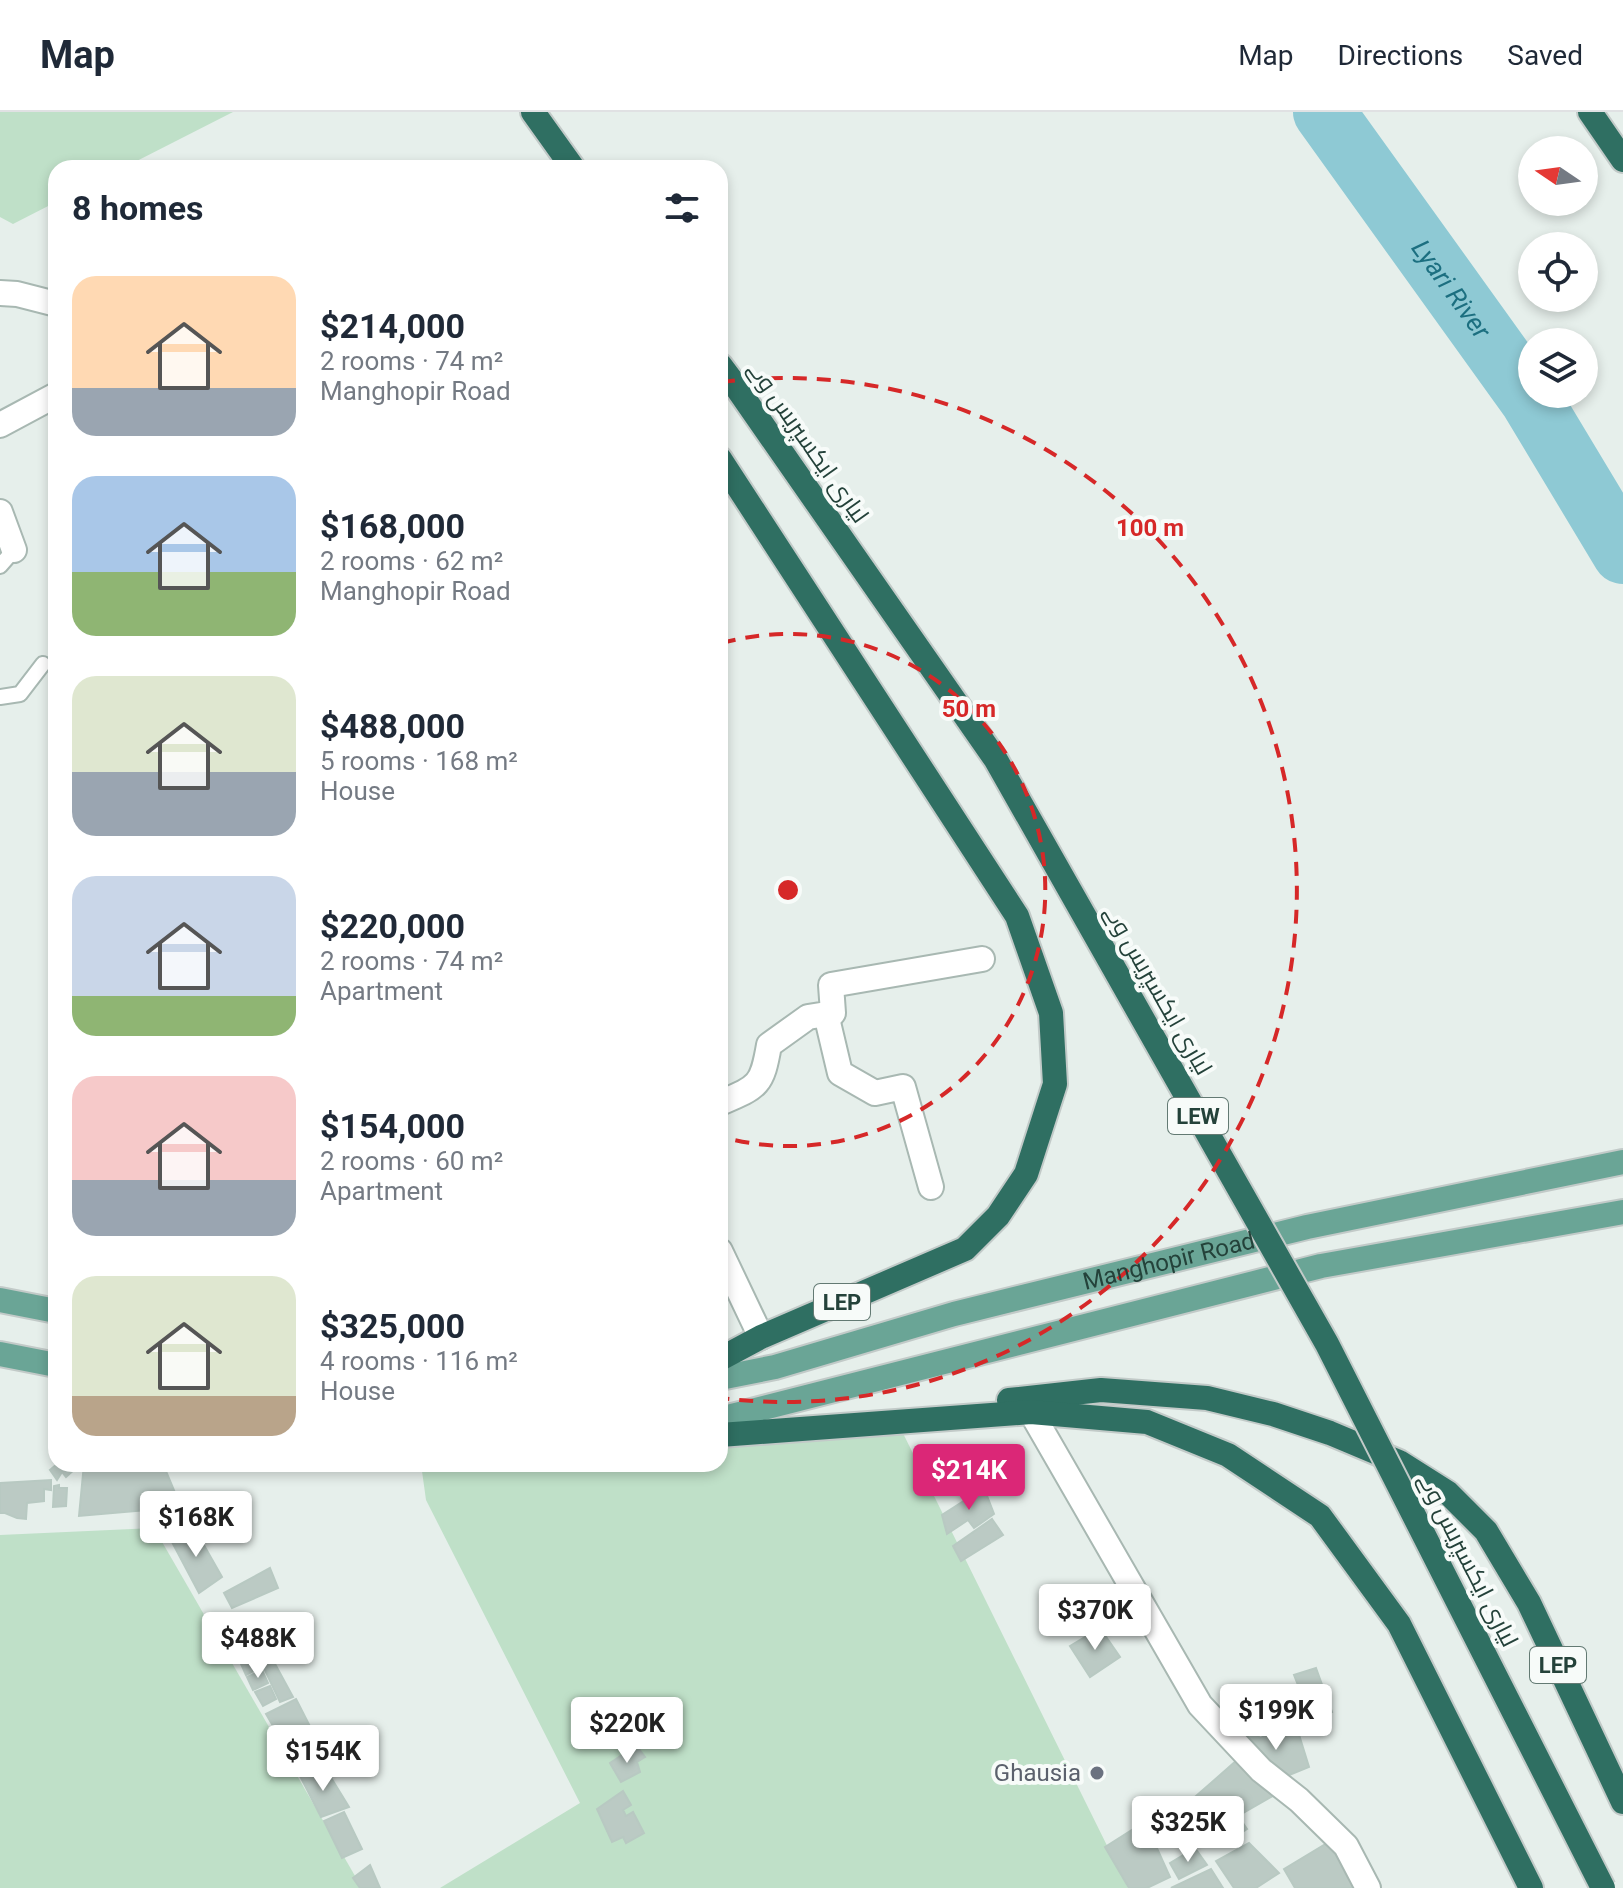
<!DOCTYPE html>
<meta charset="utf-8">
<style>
:root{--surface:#fff;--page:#f6f6f7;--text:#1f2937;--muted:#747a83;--line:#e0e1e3;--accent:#db2777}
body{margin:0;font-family:Roboto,Cairo,sans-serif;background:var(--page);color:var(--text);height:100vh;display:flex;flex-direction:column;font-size:30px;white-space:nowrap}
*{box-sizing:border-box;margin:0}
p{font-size:26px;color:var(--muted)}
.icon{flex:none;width:44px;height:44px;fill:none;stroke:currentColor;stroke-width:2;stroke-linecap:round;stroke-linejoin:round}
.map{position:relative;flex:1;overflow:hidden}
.details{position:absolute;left:48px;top:48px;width:680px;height:1312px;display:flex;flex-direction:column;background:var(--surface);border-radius:24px;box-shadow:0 4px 12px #0003}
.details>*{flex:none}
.needle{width:52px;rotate:283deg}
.buttons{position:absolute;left:1518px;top:24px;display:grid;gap:16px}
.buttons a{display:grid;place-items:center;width:80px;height:80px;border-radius:50%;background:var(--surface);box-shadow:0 4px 12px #0003;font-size:40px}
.price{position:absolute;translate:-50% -68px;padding:0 18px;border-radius:8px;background:#fff;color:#222;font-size:26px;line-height:52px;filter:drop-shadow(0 2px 4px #0008)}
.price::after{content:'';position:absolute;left:50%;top:48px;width:24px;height:18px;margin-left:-12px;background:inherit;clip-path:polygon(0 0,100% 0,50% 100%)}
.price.selected{background:var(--accent);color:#fff}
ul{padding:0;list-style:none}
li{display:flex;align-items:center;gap:24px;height:200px;padding:0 24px}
li span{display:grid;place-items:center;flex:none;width:224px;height:160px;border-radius:24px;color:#555}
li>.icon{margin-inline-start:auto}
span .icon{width:96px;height:96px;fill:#fffc;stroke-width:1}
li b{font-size:34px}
h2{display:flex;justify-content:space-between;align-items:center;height:96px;padding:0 24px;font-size:34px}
header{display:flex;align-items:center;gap:48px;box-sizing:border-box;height:112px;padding:0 40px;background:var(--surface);border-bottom:2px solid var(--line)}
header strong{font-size:38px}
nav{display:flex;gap:44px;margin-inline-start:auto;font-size:28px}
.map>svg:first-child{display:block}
.green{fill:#bfe0c8}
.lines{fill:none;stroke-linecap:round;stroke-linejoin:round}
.river{stroke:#8ec9d4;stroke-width:62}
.building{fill:#bbcac4;stroke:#b8c9c2;stroke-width:2}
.lane-casing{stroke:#a8b8b2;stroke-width:18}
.street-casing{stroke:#a8b8b2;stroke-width:28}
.primary-casing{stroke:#c2cac8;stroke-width:28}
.highway-casing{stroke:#c2cac8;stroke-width:28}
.lane{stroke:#fff;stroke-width:14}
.street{stroke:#fff;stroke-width:24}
.primary{stroke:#6aa596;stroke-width:24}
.highway{stroke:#2f6f62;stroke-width:24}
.highway-bridge-casing{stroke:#c2cac8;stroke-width:28;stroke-linecap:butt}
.highway-bridge{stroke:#2f6f62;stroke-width:24}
.ring{fill:none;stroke:#d62828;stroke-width:4;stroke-dasharray:14 10}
.worship-dot{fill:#6b7280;stroke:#f7fbf9;stroke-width:3}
.labels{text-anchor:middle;stroke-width:8;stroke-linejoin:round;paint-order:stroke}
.shield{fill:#f7fbf9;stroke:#637a73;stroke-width:2}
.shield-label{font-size:22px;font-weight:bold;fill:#24423a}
.street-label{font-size:24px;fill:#24423a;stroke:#f7fbf9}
.worship-label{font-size:24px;fill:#5b616d;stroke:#f7fbf9;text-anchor:end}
.water-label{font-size:26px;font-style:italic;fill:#1c6f80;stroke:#f7fbf9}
.centre{fill:#d62828;stroke:#f7fbf9;stroke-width:4}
.ring-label{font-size:24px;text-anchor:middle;font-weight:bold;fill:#d62828;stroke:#f7fbf9;stroke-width:8;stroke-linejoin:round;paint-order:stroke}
</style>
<header>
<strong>Map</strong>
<nav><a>Map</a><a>Directions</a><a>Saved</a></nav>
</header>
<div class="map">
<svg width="1623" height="1776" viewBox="0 0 1623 1776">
<rect width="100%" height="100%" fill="#e6efeb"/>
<g class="green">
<polygon points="0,0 233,0 123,56 56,56 56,90 13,112 0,105"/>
<polygon points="893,1301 1128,1776 440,1776 580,1691 426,1388 421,1352 720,1352 720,1324"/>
<polygon points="154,1416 362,1776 0,1776 0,1423"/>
</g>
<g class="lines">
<path class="river" id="s1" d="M1324,0L1531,288L1623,441"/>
</g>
<g class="building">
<polygon points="57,1352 72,1352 76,1356 66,1365 62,1360 57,1368 50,1358"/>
<polygon points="84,1352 163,1352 181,1395 79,1404"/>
<polygon points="51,1368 51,1378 44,1377 44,1389 27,1391 26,1407 17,1406 5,1401 0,1401 0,1371"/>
<polygon points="59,1373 59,1376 67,1376 66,1394 53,1395 54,1374"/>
<polygon points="984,1376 994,1402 974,1416 968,1408 947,1422 942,1403"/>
<polygon points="992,1407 1003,1423 961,1449 953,1434"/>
<polygon points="193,1414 222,1465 199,1481 171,1428"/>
<polygon points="270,1456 278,1476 232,1496 224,1481"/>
<polygon points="249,1503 261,1525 235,1539 223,1519"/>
<polygon points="1100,1516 1120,1545 1090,1565 1070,1534"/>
<polygon points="262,1528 293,1585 280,1590 263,1554 246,1563 237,1543"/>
<polygon points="1316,1556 1332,1600 1313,1611 1294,1563"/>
<polygon points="262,1558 268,1571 253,1578 247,1565"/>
<polygon points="270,1574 276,1587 263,1594 255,1580"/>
<polygon points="296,1587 321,1636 294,1650 266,1602"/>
<polygon points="1296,1613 1309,1655 1277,1668 1232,1631 1252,1618 1260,1626"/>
<polygon points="639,1637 645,1645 637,1650 640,1660 621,1670 610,1651 628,1639 631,1642"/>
<polygon points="324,1640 333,1660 319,1668 308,1649"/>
<polygon points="1236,1649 1253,1668 1258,1666 1276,1682 1238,1704 1247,1717 1229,1729 1195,1685"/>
<polygon points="308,1652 318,1670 330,1664 349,1695 321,1705 298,1660"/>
<polygon points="623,1679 631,1693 623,1698 626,1704 633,1700 644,1721 626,1731 623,1725 612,1730 597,1697"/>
<polygon points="344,1700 362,1737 342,1746 324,1709"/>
<polygon points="1146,1712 1170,1765 1147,1776 1129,1776 1105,1735 1132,1718 1141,1735"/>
<polygon points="1332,1728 1361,1776 1295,1776 1284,1757"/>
<polygon points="1249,1731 1279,1761 1256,1776 1234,1776 1216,1749"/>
<polygon points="1195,1736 1207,1753 1179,1767 1170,1751"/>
<polygon points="370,1753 380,1776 360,1776 353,1766"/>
<polygon points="1211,1757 1223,1776 1171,1776"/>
</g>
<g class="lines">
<g class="lane-casing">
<g id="lane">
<polyline points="0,454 14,438"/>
<polyline points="0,585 20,582 43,552"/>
</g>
</g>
<g class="street-casing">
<g id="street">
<polyline points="0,181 17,182 56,192"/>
<polyline points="0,313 56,283"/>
<polyline points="0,400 14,438"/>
<polyline points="826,902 840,961 875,981 903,975 931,1075"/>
<path d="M720,991C758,975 762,974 769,933L808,905L833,901L831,873L982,847"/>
<polyline points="720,1139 761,1225"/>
<polyline points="1031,1300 1200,1593 1261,1658 1299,1688 1346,1734 1368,1776"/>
</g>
</g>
<g class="primary-casing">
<g id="primary">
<polyline points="0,1188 56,1199"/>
<polyline points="0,1242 56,1253"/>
<path id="s2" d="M720,1266L775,1255L954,1202L1307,1115L1623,1050"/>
<polyline points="720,1307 1321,1154 1623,1100"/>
</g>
</g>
<g class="highway-casing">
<g id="highway">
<polyline points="533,0 573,56"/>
<polyline points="1590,0 1623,48"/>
<polyline points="720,253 732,269"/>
<polyline points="720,347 1017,804 1051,901 1055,972 1026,1062 998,1104 965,1137 761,1225 720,1247"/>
<polyline points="1009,1288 1101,1278 1207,1286 1273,1302 1330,1321 1399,1350 1448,1381 1486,1419 1529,1491 1623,1690"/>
<polyline points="720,1323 1031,1300 1147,1310 1228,1343 1320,1404 1399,1512 1531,1776"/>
</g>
</g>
<use href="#lane" class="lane"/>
<use href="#street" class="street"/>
<use href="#primary" class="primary"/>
<use href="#highway" class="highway"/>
<g class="highway-bridge-casing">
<polyline id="highway-bridge" points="732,269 996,648 1327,1232 1603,1776"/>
</g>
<use href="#highway-bridge" class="highway-bridge"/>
</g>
<g class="ring">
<path d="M722 531A256 256 0 1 1 722 1025"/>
<path d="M721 270A512 512 0 1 1 721 1286"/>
</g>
<circle class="worship-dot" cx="1097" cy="1661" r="8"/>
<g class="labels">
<g class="shield">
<rect x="1168" y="986" width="60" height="36" rx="6"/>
<rect x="814" y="1172" width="56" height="36" rx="6"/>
<rect x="1530" y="1535" width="56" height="36" rx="6"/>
</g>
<g class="shield-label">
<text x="1198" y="1012">LEW</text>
<text x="842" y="1198">LEP</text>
<text x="1558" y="1561">LEP</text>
</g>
<g class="street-label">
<text transform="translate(808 330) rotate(55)" y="8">لیاری ایکسپریس وے</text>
<text transform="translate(1158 878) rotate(60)" y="8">لیاری ایکسپریس وے</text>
<text dy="8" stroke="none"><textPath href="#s2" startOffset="464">Manghopir Road</textPath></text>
<text transform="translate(1468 1448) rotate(63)" y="8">لیاری ایکسپریس وے</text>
</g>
<g class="worship-label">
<text x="1081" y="1669">Ghausia</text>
</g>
<g class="water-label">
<text dy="9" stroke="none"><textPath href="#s1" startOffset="218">Lyari River</textPath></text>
</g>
</g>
<circle cx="788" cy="778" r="12" class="centre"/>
<g class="ring-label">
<text x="1150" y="424">100 m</text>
<text x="969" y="605">50 m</text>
</g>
</svg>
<div class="buttons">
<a><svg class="needle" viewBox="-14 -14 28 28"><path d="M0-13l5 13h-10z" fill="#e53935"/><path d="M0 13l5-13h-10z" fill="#747a83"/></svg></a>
<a><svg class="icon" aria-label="locate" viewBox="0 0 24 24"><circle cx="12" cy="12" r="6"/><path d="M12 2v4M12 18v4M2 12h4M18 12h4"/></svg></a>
<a><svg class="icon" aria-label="layers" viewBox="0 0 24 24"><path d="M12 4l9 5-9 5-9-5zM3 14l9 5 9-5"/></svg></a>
</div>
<b class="price selected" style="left:969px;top:1400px">$214K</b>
<b class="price" style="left:196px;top:1447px">$168K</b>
<b class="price" style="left:1095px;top:1540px">$370K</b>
<b class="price" style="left:258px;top:1568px">$488K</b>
<b class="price" style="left:1276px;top:1640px">$199K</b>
<b class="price" style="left:627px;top:1653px">$220K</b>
<b class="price" style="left:323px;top:1681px">$154K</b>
<b class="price" style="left:1188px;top:1752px">$325K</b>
<section class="details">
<h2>8 homes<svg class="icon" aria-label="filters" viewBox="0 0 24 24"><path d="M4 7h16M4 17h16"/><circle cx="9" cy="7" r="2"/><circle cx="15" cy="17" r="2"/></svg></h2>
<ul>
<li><span style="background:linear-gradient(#ffd9b3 70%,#9aa5b1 0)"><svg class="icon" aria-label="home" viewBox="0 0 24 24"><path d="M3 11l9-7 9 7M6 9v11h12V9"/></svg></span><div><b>$214,000</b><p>2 rooms · 74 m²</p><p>Manghopir Road</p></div></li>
<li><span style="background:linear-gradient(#a9c7e8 60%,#8fb573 0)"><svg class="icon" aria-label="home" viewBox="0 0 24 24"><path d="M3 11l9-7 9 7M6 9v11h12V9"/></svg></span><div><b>$168,000</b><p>2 rooms · 62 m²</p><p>Manghopir Road</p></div></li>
<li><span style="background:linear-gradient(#dfe7d0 60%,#9aa5b1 0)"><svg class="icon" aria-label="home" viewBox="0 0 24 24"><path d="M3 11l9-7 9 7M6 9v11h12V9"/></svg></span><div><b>$488,000</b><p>5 rooms · 168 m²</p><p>House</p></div></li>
<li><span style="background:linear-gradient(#c9d6e8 75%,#8fb573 0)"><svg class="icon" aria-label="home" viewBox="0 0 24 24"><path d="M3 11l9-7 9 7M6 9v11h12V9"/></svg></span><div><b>$220,000</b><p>2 rooms · 74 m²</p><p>Apartment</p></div></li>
<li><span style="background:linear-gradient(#f6c9c9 65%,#9aa5b1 0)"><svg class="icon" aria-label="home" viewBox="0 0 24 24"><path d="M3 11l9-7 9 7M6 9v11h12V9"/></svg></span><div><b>$154,000</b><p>2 rooms · 60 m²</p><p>Apartment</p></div></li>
<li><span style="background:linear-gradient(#dfe7d0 75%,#b9a48a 0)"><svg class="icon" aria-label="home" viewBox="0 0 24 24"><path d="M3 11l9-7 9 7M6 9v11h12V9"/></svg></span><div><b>$325,000</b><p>4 rooms · 116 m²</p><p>House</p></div></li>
</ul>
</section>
</div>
